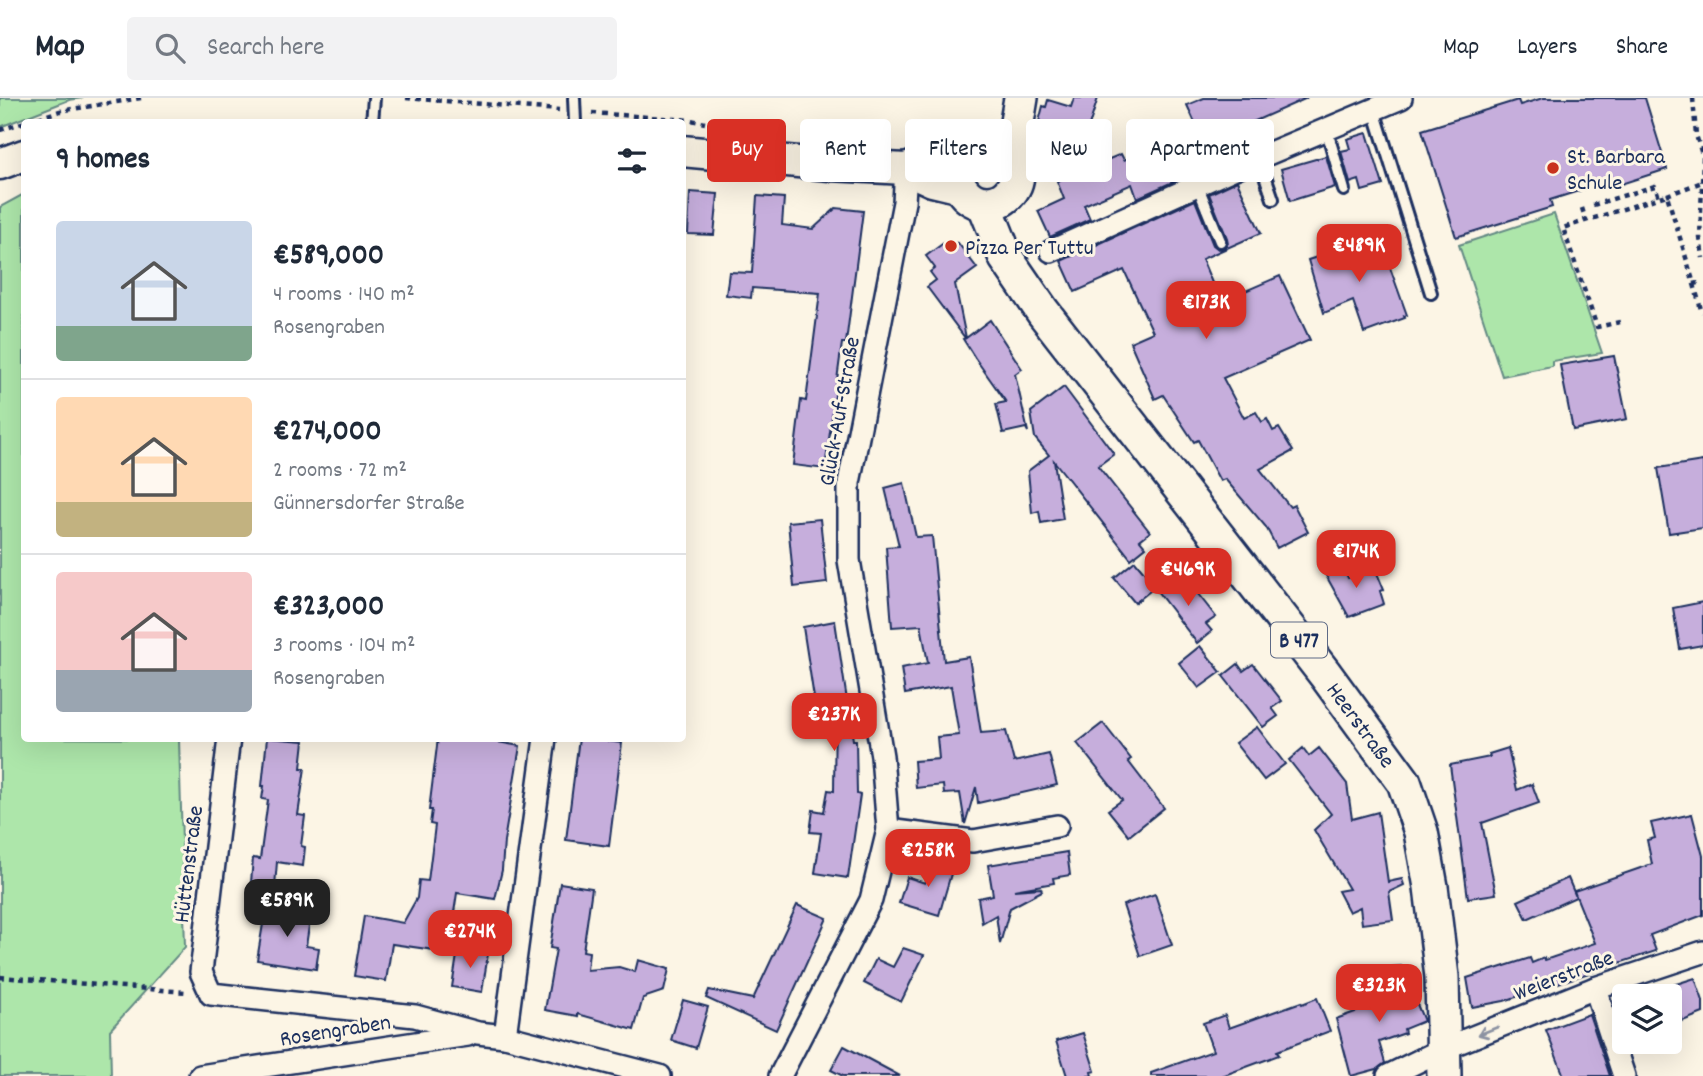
<!DOCTYPE html>
<meta charset="utf-8">
<style>
:root{--surface:#fff;--page:#f2f2f3;--text:#1f2937;--muted:#747a83;--line:#e0e1e3;--accent:#d93025}
body{margin:0;font-family:Dekko,sans-serif;background:var(--page);color:var(--text);height:100vh;display:flex;flex-direction:column;font-size:26px;white-space:nowrap}
*{box-sizing:border-box;margin:0}
p{font-size:23px;color:var(--muted)}
.icon{flex:none;width:38px;height:38px;fill:none;stroke:currentColor;stroke-width:2;stroke-linecap:round;stroke-linejoin:round}
.map{position:relative;flex:1;overflow:hidden}
.panel{position:absolute;left:21px;top:21px;width:665px;height:623px;display:flex;flex-direction:column;background:var(--surface);border-radius:7px;box-shadow:0 7px 28px #0002}
.panel>*{flex:none}
.top-card{position:absolute;left:707px;top:21px;width:665px;height:63px;display:flex;gap:14px}
.tools{position:absolute;left:1612px;top:886px;display:grid;gap:14px}
.tools a{display:grid;place-items:center;width:70px;height:70px;border-radius:7px;background:var(--surface);box-shadow:0 7px 28px #0002;font-size:35px}
.price{position:absolute;translate:-50% -60px;padding:0 16px;border-radius:14px;background:var(--accent);color:#fff;font-size:23px;line-height:46px;filter:drop-shadow(0 2px 4px #0008)}
.price::after{content:'';position:absolute;left:50%;top:42px;width:21px;height:16px;margin-left:-10px;background:inherit;clip-path:polygon(0 0,100% 0,50% 100%)}
.price.selected{background:#222;color:#fff}
ul{padding:0;list-style:none}
li{display:flex;align-items:center;gap:21px;height:175px;padding:0 35px}
li+li{border-top:2px solid var(--line)}
li span{display:grid;place-items:center;flex:none;width:196px;height:140px;border-radius:7px;color:#555}
li>.icon{margin-inline-start:auto}
span .icon{width:84px;height:84px;fill:#fffc;stroke-width:1}
li b{font-size:30px}
h2{display:flex;justify-content:space-between;align-items:center;height:84px;padding:0 35px;font-size:30px}
.tag{padding:0 24px;border-radius:7px;background:var(--surface);box-shadow:0 7px 28px #0002;font-size:24px;line-height:63px}
.tag.selected{background:var(--accent);color:#fff}
header{display:flex;align-items:center;gap:42px;box-sizing:border-box;height:98px;padding:0 35px;background:var(--surface);border-bottom:2px solid var(--line)}
header strong{font-size:33px}
nav{display:flex;gap:38px;margin-inline-start:auto;font-size:24px}
.search{width:490px;height:63px;background:var(--page);display:flex;align-items:center;gap:18px;box-sizing:border-box;padding:0 24px;border-radius:7px;color:var(--muted);font-size:26px}
.map>svg:first-child{display:block}
.green{fill:#ade6aa;stroke:#648a84;stroke-width:2}
.building{fill:#c6aedc;stroke:#1b2f5e;stroke-width:2}
.lines{fill:none;stroke-linecap:round;stroke-linejoin:round}
.lane-casing{stroke:#1b2f5e;stroke-width:16}
.street-casing{stroke:#1b2f5e;stroke-width:26}
.secondary-casing{stroke:#1b2f5e;stroke-width:35}
.primary-casing{stroke:#1b2f5e;stroke-width:38}
.path{stroke:#1b2f5e;stroke-width:4.5;stroke-dasharray:5 5;stroke-linecap:butt}
.lane{stroke:#fcf5e5;stroke-width:10}
.street{stroke:#fcf5e5;stroke-width:21}
.secondary{stroke:#fcf5e5;stroke-width:30}
.primary{stroke:#fcf5e5;stroke-width:33}
.oneway{stroke:#8c92a2}
.poi-dot{fill:#c8321e;stroke:#fcf5e5;stroke-width:2.5}
.labels{text-anchor:middle;stroke-width:6;stroke-linejoin:round;paint-order:stroke}
.shield{fill:#fcf5e5;stroke:#5e6a86;stroke-width:2}
.shield-label{font-size:21px;font-weight:bold;fill:#1b2f5e}
.poi-label{font-size:23px;fill:#1b2f5e;stroke:#fcf5e5;text-anchor:start}
.street-label{font-size:23px;fill:#1b2f5e;stroke:#fcf5e5}
</style>
<header>
<strong>Map</strong>
<div class="search"><svg class="icon" aria-label="search" viewBox="0 0 24 24"><circle cx="10" cy="10" r="6"/><path d="M15 15l6 6"/></svg>Search here</div>
<nav><a>Map</a><a>Layers</a><a>Share</a></nav>
</header>
<div class="map">
<svg width="1703" height="978" viewBox="0 0 1703 978">
<rect width="100%" height="100%" fill="#fcf5e5"/>
<filter id="ink" filterUnits="userSpaceOnUse"><feTurbulence type="fractalNoise" baseFrequency=".0143" numOctaves="2"/><feDisplacementMap in="SourceGraphic" scale="14" xChannelSelector="R" yChannelSelector="G"/><feConvolveMatrix kernelMatrix="1 2 1 2 8 2 1 2 1" color-interpolation-filters="sRGB"/></filter>
<g filter="url(#ink)">
<g class="green">
<polygon points="0,0 83,0 69,2 0,29"/>
<polygon points="24,96 24,640 179,641 185,849 110,932 111,978 0,978 0,109"/>
<polygon points="1554,116 1602,255 1552,263 1552,268 1502,278 1459,147"/>
</g>
<g class="building">
<polygon points="1074,0 1098,0 1081,53 1035,39 1043,8 1046,9 1048,2 1071,9"/>
<polygon points="1204,0 1307,0 1228,35 1234,50 1224,55 1226,60 1137,100 1132,86 1084,107 1090,121 1050,139 1038,113 1064,101 1057,83 1121,56 1124,62 1197,29 1187,7"/>
<polygon points="1543,0 1645,0 1667,71 1618,87 1617,81 1550,102 1552,109 1456,139 1422,32 1518,2 1520,7"/>
<polygon points="1367,35 1383,87 1362,93 1359,82 1350,85 1341,53 1350,51 1347,41"/>
<polygon points="1326,58 1335,89 1290,103 1281,71"/>
<polygon points="1237,83 1261,135 1202,161 1220,204 1280,178 1310,242 1223,280 1244,320 1256,314 1262,324 1267,321 1273,333 1279,330 1293,353 1260,371 1290,409 1294,407 1308,434 1277,450 1266,429 1225,381 1220,383 1198,342 1194,344 1163,297 1155,301 1130,244 1153,234 1124,172 1075,194 1061,163 1195,102 1213,147 1218,151 1224,150 1228,145 1227,140 1209,96"/>
<polygon points="690,94 718,96 714,137 688,136"/>
<polygon points="757,98 784,100 782,127 813,131 836,110 863,113 846,245 842,245 825,371 793,367 801,302 806,303 820,195 752,190 751,200 726,197 729,174 752,175"/>
<polygon points="1379,139 1407,217 1404,218 1405,220 1364,235 1353,203 1324,215 1308,162"/>
<polygon points="945,144 958,145 977,170 955,186 966,240 990,222 1022,271 1015,276 1028,334 1026,330 1003,335 996,306 1006,304 975,260 963,241 965,240 927,189 936,182 930,174 935,170 926,158"/>
<polygon points="1614,258 1627,321 1573,332 1560,267"/>
<polygon points="1064,289 1114,356 1098,368 1150,434 1140,442 1146,449 1131,461 1054,363 1063,421 1041,425 1039,413 1032,415 1028,373 1049,357 1035,340 1031,314"/>
<polygon points="1703,363 1703,430 1669,435 1658,370"/>
<polygon points="904,385 916,439 932,438 944,563 969,559 981,635 1006,633 1014,664 1049,656 1057,687 978,705 976,689 965,726 960,695 944,696 943,687 916,690 914,663 939,661 937,639 959,637 951,588 905,596 901,570 928,565 921,527 892,529 886,449 899,448 885,390"/>
<polygon points="820,421 827,485 794,489 788,424"/>
<polygon points="1135,463 1156,488 1135,505 1114,480"/>
<polygon points="1342,466 1348,480 1375,470 1384,492 1380,493 1384,506 1349,519 1324,474"/>
<polygon points="1172,482 1177,489 1187,482 1216,519 1206,526 1212,533 1197,545 1157,493"/>
<polygon points="1703,504 1703,547 1680,551 1673,510"/>
<polygon points="835,523 853,642 856,642 857,696 860,697 848,780 815,775 821,735 810,734 813,712 824,714 828,692 834,693 835,610 816,613 803,529"/>
<polygon points="1200,548 1221,574 1199,590 1179,565"/>
<polygon points="1238,566 1243,573 1253,566 1282,603 1272,610 1278,618 1263,629 1223,578"/>
<polygon points="1103,625 1131,661 1128,663 1164,710 1129,738 1108,712 1122,702 1077,645"/>
<polygon points="1257,629 1285,666 1264,682 1235,645"/>
<polygon points="267,640 304,643 301,670 305,670 298,717 305,718 301,748 305,749 303,768 277,764 275,788 251,785 253,760 260,761 268,702 262,701 264,688 262,688"/>
<polygon points="438,640 476,640 520,648 504,743 502,772 495,801 457,795 448,854 392,846 386,883 354,878 364,818 403,825 417,800 419,782 428,783 435,727 430,726 432,712 429,712"/>
<polygon points="579,640 607,640 607,643 622,645 609,748 566,742"/>
<polygon points="1303,650 1309,658 1319,650 1347,686 1352,721 1378,714 1388,784 1402,781 1404,787 1389,794 1393,822 1362,826 1360,809 1349,814 1338,793 1349,791 1314,732 1331,716 1289,662"/>
<polygon points="1508,650 1517,692 1532,686 1539,705 1482,725 1496,796 1468,800 1450,667 1490,659 1489,656"/>
<polygon points="1692,716 1703,758 1703,817 1650,837 1656,853 1504,903 1472,909 1467,880 1530,860 1532,865 1544,860 1545,862 1595,845 1574,793 1652,766 1647,742 1655,740 1651,725"/>
<polygon points="1067,754 1070,777 1053,780 1054,785 1014,792 1041,790 1042,793 1010,810 1000,846 996,817 982,825 978,800 993,797 988,767"/>
<polygon points="931,763 953,769 939,817 899,805 907,779 925,785"/>
<polygon points="1568,780 1576,799 1527,821 1518,803"/>
<polygon points="560,785 592,790 583,853 589,854 587,872 619,869 635,874 638,862 669,871 664,893 643,900 634,932 578,916 578,918 545,912 556,851 550,850"/>
<polygon points="1155,796 1172,847 1140,858 1123,807"/>
<polygon points="797,807 827,820 776,932 706,900 709,892 753,901"/>
<polygon points="266,808 311,815 306,848 319,850 316,871 257,862"/>
<polygon points="903,850 924,857 901,904 864,885 876,861 893,869"/>
<polygon points="458,851 488,856 482,894 452,889"/>
<polygon points="1401,868 1424,923 1404,931 1405,935 1379,944 1385,965 1377,971 1351,978 1336,921 1388,902 1382,870"/>
<polygon points="1695,880 1703,903 1703,915 1683,923 1670,888"/>
<polygon points="1317,900 1330,933 1277,953 1279,957 1222,978 1151,978 1151,975 1213,953 1203,925 1225,917 1229,930 1301,904 1302,906"/>
<polygon points="683,902 708,909 696,950 671,942"/>
<polygon points="1589,916 1610,978 1564,978 1546,932"/>
<polygon points="1083,935 1095,973 1091,974 1092,978 1067,978 1056,943"/>
<polygon points="844,948 900,978 843,978 831,972"/>
</g>
<g class="lines">
<g class="lane-casing">
<g id="lane">
<polyline points="574,0 575,24"/>
<polyline points="1374,12 1431,195"/>
<polyline points="372,24 374,0"/>
<polyline points="1327,33 1344,92"/>
<polyline points="1259,60 1273,101"/>
<polyline points="1198,89 1220,143"/>
</g>
</g>
<g class="street-casing">
<g id="street">
<polyline points="1051,153 1244,66 1401,0"/>
<polyline points="229,640 201,874 211,896 415,918 478,935 505,938 660,978"/>
<polyline points="888,732 973,743 1057,728"/>
<polyline points="1595,890 1624,978"/>
<polyline points="505,938 545,640"/>
<polyline points="200,978 468,937"/>
<polyline points="780,978 871,802 888,732 882,658 849,462 849,385 904,104 906,71"/>
<polyline points="1388,978 1443,951 1595,890 1703,854"/>
</g>
</g>
<g class="secondary-casing">
<g id="secondary">
<polyline points="682,53 830,67 906,71 932,83 961,90"/>
<polyline points="0,66 24,57"/>
<polyline points="906,71 929,62 966,54"/>
</g>
</g>
<g class="primary-casing">
<g id="primary">
<circle cx="987" cy="75" r="30"/>
<polyline points="1011,60 1021,0"/>
<path id="s1" d="M984,105L1006,160L1043,214L1325,576L1404,684L1421,734L1431,789L1442,879L1444,978"/>
</g>
</g>
<g class="path">
<polyline points="406,0 559,12"/>
<polyline points="1693,0 1696,37 1703,60 1700,140 1703,160"/>
<polyline points="592,15 691,22 705,25"/>
<polyline points="0,32 60,13 141,0"/>
<polyline points="1667,97 1702,84"/>
<polyline points="1593,107 1655,88 1659,99"/>
<polyline points="1582,110 1586,123"/>
<polyline points="1694,186 1702,215"/>
<polyline points="1620,224 1597,229 1563,130 1667,97 1694,186 1703,184"/>
<polyline points="0,879 186,894"/>
</g>
<use href="#lane" class="lane"/>
<use href="#street" class="street"/>
<use href="#secondary" class="secondary"/>
<use href="#primary" class="primary"/>
</g>
<defs><path id="oneway-shaft" d="M-6 0H5M1.5-3L5.5 0L1.5 3" fill="none" stroke-width="1.6" stroke-linecap="round" stroke-linejoin="round" transform="scale(1.75)"/></defs>
<use class="oneway" href="#oneway-shaft" transform="translate(1488 933) rotate(158)"/>
</g>
<g class="poi-dot">
<circle cx="1553" cy="70" r="7"/>
<circle cx="951" cy="148" r="7"/>
</g>
<g class="labels">
<rect class="shield" x="1271" y="524.5" width="56" height="35" rx="5"/>
<g class="shield-label">
<text x="1299" y="549">B 477</text>
</g>
<g class="poi-label">
<text x="1567" y="65">St. Barbara<tspan x="1567" dy="26">Schule</tspan></text>
<text x="965" y="156">Pizza Per Tuttu</text>
</g>
<g class="street-label">
<text transform="translate(838 313) rotate(-80)" y="8">Glück-Auf-Straße</text>
<text dy="8" stroke="none"><textPath href="#s1" startOffset="646">Heerstraße</textPath></text>
<text transform="translate(187 766) rotate(-83)" y="8">Hüttenstraße</text>
<text transform="translate(1563 876) rotate(-21)" y="8">Weierstraße</text>
<text transform="translate(335 931) rotate(-9)" y="8">Rosengraben</text>
</g>
</g>
</svg>
<div class="tools">
<a><svg class="icon" aria-label="layers" viewBox="0 0 24 24"><path d="M12 4l9 5-9 5-9-5zM3 14l9 5 9-5"/></svg></a>
</div>
<b class="price" style="left:1359px;top:186px">€489K</b>
<b class="price" style="left:1206px;top:243px">€173K</b>
<b class="price" style="left:1356px;top:492px">€174K</b>
<b class="price" style="left:1188px;top:510px">€469K</b>
<b class="price" style="left:834px;top:655px">€237K</b>
<b class="price" style="left:928px;top:791px">€258K</b>
<b class="price selected" style="left:287px;top:841px">€589K</b>
<b class="price" style="left:470px;top:872px">€274K</b>
<b class="price" style="left:1379px;top:926px">€323K</b>
<div class="top-card">
<a class="tag selected">Buy</a>
<a class="tag">Rent</a>
<a class="tag">Filters</a>
<a class="tag">New</a>
<a class="tag">Apartment</a>
</div>
<section class="panel">
<h2>9 homes<svg class="icon" aria-label="filters" viewBox="0 0 24 24"><path d="M4 7h16M4 17h16"/><circle cx="9" cy="7" r="2"/><circle cx="15" cy="17" r="2"/></svg></h2>
<ul>
<li><span style="background:linear-gradient(#c9d6e8 75%,#7fa58c 0)"><svg class="icon" aria-label="home" viewBox="0 0 24 24"><path d="M3 11l9-7 9 7M6 9v11h12V9"/></svg></span><div><b>€589,000</b><p>4 rooms · 140 m²</p><p>Rosengraben</p></div></li>
<li><span style="background:linear-gradient(#ffd9b3 75%,#c2b280 0)"><svg class="icon" aria-label="home" viewBox="0 0 24 24"><path d="M3 11l9-7 9 7M6 9v11h12V9"/></svg></span><div><b>€274,000</b><p>2 rooms · 72 m²</p><p>Günnersdorfer Straße</p></div></li>
<li><span style="background:linear-gradient(#f6c9c9 70%,#9aa5b1 0)"><svg class="icon" aria-label="home" viewBox="0 0 24 24"><path d="M3 11l9-7 9 7M6 9v11h12V9"/></svg></span><div><b>€323,000</b><p>3 rooms · 104 m²</p><p>Rosengraben</p></div></li>
</ul>
</section>
</div>
